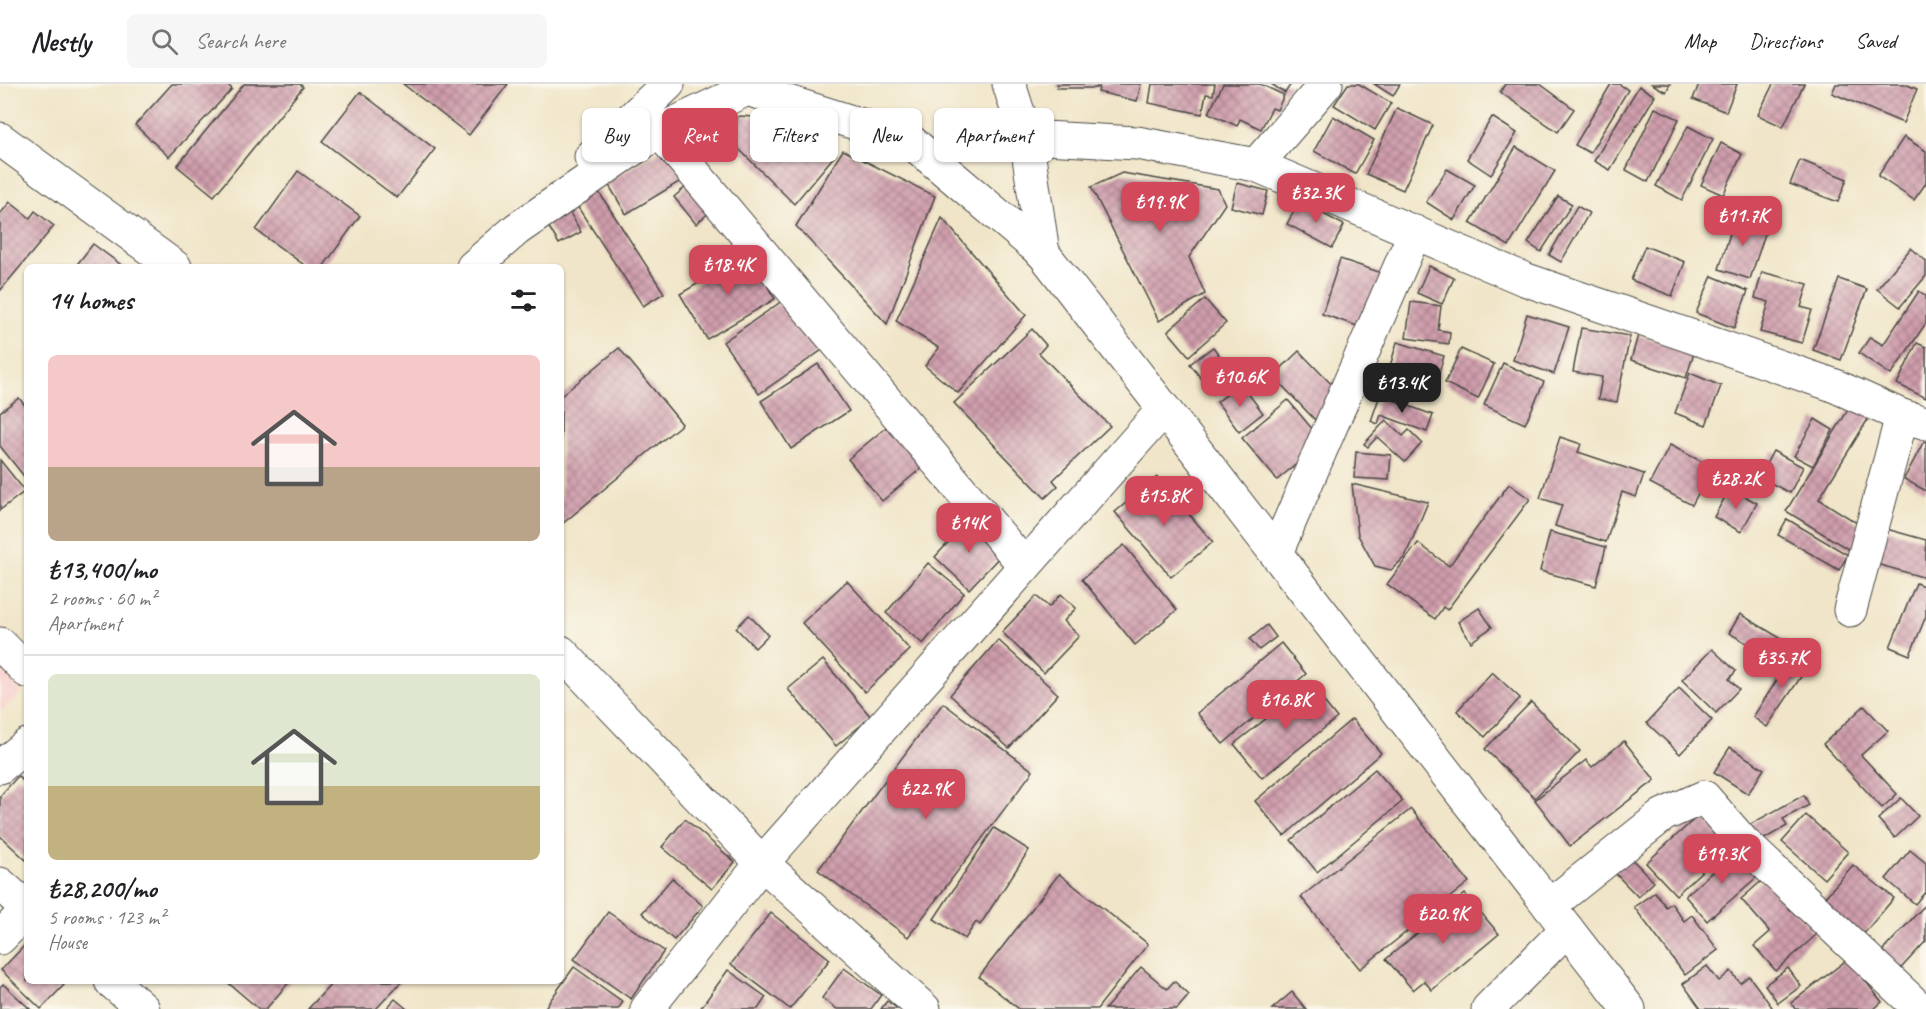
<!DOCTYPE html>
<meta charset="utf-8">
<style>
:root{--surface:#fff;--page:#f6f6f6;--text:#202124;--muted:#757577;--line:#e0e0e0;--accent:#d1495b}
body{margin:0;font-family:Caveat,sans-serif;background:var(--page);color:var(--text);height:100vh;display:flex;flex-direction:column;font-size:22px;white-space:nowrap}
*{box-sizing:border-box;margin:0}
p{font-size:20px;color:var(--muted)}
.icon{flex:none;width:33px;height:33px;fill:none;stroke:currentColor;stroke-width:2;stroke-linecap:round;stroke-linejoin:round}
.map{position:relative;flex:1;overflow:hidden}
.panel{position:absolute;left:24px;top:180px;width:540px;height:720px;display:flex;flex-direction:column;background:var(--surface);border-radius:9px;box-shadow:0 2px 4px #0004}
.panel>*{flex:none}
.hud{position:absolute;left:582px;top:24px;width:570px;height:54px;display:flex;gap:12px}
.price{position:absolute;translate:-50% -51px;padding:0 14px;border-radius:12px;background:var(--accent);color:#fff;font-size:20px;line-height:39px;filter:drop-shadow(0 2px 3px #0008)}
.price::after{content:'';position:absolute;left:50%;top:36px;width:18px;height:14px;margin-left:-9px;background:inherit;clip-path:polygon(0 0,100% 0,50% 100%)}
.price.active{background:#222;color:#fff}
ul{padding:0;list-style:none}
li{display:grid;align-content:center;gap:12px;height:318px;padding:0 24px}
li+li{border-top:2px solid var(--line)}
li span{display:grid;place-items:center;height:186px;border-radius:9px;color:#555}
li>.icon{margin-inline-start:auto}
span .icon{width:108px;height:108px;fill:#fffc;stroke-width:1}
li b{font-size:26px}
h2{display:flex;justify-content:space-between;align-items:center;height:72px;padding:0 24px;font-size:26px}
.chip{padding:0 21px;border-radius:9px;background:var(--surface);box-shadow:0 2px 4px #0004;font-size:21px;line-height:54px}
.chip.active{background:var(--accent);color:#fff}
header{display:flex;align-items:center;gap:36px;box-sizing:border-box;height:84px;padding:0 30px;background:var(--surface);border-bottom:2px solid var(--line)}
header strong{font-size:28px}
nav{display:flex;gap:33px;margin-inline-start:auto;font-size:21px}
.search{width:420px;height:54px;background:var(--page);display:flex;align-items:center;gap:15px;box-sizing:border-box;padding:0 21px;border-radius:9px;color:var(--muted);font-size:22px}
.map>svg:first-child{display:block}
.built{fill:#f7d0cb}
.building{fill:url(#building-cross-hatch)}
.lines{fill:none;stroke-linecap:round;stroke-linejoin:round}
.minor-casing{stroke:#494743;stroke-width:35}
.tertiary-casing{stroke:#494743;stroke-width:35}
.minor{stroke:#fff;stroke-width:33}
.tertiary{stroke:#fff;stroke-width:33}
</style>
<header>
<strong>Nestly</strong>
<div class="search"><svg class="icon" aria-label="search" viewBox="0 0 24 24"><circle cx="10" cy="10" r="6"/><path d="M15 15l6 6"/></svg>Search here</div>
<nav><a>Map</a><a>Directions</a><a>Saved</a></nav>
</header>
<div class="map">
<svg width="1926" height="925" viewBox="0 0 1926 925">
<defs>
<pattern id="building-cross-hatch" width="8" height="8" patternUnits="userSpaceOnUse" patternTransform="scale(1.5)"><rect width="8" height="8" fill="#cf9dac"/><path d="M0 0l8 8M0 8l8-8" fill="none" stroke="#a8808c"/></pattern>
</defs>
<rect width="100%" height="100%" fill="#fbf7ec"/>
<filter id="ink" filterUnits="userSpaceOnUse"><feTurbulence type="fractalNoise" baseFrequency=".0167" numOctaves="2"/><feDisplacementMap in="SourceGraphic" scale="12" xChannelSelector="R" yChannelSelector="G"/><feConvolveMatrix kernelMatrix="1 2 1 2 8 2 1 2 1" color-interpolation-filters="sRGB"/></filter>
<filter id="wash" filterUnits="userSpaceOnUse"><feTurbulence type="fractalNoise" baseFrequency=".008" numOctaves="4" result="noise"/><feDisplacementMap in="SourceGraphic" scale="24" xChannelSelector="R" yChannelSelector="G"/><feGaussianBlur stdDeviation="1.35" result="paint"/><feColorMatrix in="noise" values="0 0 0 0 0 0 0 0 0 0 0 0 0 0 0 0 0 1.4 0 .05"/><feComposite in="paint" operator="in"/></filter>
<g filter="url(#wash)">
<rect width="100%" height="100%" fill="#f0e5c8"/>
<polygon class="built" points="0,585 23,608 0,628"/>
<g id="blocks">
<g class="building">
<polygon points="172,0 227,0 232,5 169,73 135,41"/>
<polygon points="244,0 300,0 303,3 214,112 177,82"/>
<polygon points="403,0 508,0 469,51"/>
<rect x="1057" y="0" width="40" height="4"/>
<polygon points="1100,0 1141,0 1137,17 1098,8"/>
<polygon points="1152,0 1215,0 1213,11 1206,10 1202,30 1149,19"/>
<polygon points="1223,0 1260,0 1284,11 1277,26 1272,24 1261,45 1240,35 1237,42 1209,29"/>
<polygon points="1271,0 1291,0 1285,9"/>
<polygon points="1348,0 1359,0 1391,19 1375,46 1334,21"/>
<polygon points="1374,0 1400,0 1393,12"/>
<polygon points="1505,0 1540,0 1574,25 1558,48 1500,8"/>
<polygon points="1611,0 1619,0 1628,6 1590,69 1575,61"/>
<polygon points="1652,0 1670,0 1666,8"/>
<polygon points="1699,0 1737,0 1726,28 1693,15"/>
<polygon points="1773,0 1804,0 1783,43 1758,31"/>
<polygon points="1836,0 1905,0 1917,5 1903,39 1832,9"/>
<polygon points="1639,2 1655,12 1610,86 1594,77"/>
<polygon points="360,8 435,65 397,114 322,57"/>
<polygon points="1397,24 1433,41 1403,106 1366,90"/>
<polygon points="1655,24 1679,35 1648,98 1626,86"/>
<polygon points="739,32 796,36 836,70 794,120 724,50"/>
<polygon points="1333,32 1374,56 1355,90 1314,67"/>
<polygon points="1492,33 1517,49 1491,91 1467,75"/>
<polygon points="1688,42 1713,55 1682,116 1656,102"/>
<polygon points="1904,53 1926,67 1926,99 1914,116 1878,92"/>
<polygon points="1721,59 1742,70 1723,111 1701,101"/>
<polygon points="1516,63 1555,87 1509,162 1470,139"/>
<polygon points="665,64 684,95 626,130 607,98"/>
<polygon points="843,66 935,112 887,240 796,142"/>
<polygon points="1800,76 1847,95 1838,118 1790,100"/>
<polygon points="1447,85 1475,101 1454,136 1426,118"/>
<polygon points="298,87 360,132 323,183 307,183 256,146"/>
<polygon points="1122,89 1218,105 1225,120 1189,173 1205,210 1159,237 1091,103"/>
<polygon points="690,99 712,126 696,140 674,113"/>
<polygon points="1237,99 1268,107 1262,131 1231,123"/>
<polygon points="597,105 664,209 643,222 575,119"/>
<polygon points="1558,112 1572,120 1541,168 1528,159"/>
<polygon points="1299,117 1344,141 1332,164 1287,140"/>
<polygon points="10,118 30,134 35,127 54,142 0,207 0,130"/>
<polygon points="566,122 581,148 559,160 544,135"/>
<polygon points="1577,122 1589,129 1561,178 1549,171"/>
<polygon points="1736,130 1768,141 1750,195 1719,185"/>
<polygon points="942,134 1026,231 958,309 925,282 939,264 896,237"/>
<polygon points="93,160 124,183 75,183"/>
<polygon points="1645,162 1685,178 1672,212 1631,196"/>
<polygon points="1911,164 1926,177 1926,192 1900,223 1877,205"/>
<polygon points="748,170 775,215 707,255 680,210"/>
<polygon points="1340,175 1385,190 1366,245 1322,230"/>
<polygon points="1429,182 1454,194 1442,220 1417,209"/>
<polygon points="1762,188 1808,200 1801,223 1812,226 1802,259 1760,248 1769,218 1755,214"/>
<polygon points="1712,192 1748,207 1734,244 1696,229"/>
<polygon points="1839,195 1867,205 1841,276 1813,266"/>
<polygon points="1919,207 1926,212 1926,239 1891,291 1859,269 1870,253 1883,261"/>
<polygon points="785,215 822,266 759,310 723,258"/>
<polygon points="1205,215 1226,239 1189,272 1168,247"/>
<polygon points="1411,218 1441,222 1438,246 1450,248 1449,260 1406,254"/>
<polygon points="1527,230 1569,243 1554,290 1513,276"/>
<polygon points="1581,244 1630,252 1617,318 1598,315 1602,293 1573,288"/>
<polygon points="1032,245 1046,261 1039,269 1110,342 1053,396 1058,402 1045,414 954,319"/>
<polygon points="1638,251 1694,269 1686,294 1631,276"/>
<polygon points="1397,258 1444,272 1434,306 1387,293"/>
<polygon points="1917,259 1926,263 1926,314 1897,300"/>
<polygon points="1213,263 1236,293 1213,310 1190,280"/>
<polygon points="619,264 682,340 561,441 561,312"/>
<polygon points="1461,265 1494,280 1478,315 1445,299"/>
<polygon points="1299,267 1339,308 1318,339 1273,292"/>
<polygon points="1503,279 1544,298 1525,340 1484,321"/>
<polygon points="818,280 849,327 791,365 761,317"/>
<polygon points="1690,289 1721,302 1706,341 1675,329"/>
<polygon points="1241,300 1263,329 1239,348 1217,318"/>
<polygon points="1380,311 1433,331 1427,348 1381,331 1378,340 1371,337"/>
<polygon points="19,314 27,324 27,396 0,362 0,328"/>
<polygon points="1288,316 1323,358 1277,396 1242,354"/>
<polygon points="1854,316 1873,327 1819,415 1865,444 1851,467 1786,427"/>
<polygon points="1815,335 1833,346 1813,382 1794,372"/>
<polygon points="895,336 930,377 882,417 848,375"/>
<polygon points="1386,336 1403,352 1409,346 1422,359 1405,378 1377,353 1368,363 1364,360"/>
<polygon points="1560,353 1581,360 1578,368 1644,390 1636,413 1622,408 1606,458 1555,442 1562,421 1540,414"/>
<polygon points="1924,357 1926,358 1926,407 1904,395"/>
<polygon points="1670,361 1712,383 1692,421 1650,399"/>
<polygon points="1773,367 1803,383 1790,409 1759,393"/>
<polygon points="1356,368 1391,371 1389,396 1354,394"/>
<polygon points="0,376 25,407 0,426"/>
<polygon points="1157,393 1213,458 1171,493 1115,428"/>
<polygon points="1352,400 1428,418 1405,473 1391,486 1375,482 1358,451"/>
<polygon points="1509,400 1530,415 1447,526 1443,523 1435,535 1387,500 1418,459 1449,482"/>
<polygon points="1730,404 1757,419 1741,448 1714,433"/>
<polygon points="1787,435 1848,471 1839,486 1778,451"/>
<polygon points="969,436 1004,468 969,505 935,473"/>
<polygon points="1883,444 1926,456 1926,494 1873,479"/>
<polygon points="1550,448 1606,463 1596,502 1540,487"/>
<polygon points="1124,461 1177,526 1135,561 1082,495"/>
<polygon points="928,479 964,509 923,560 886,529"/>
<polygon points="847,497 910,566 865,608 802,539"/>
<polygon points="1916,499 1926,503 1926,532 1910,571 1890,563"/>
<polygon points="1061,510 1076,524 1064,537 1079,552 1044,589 1002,548 1036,512 1049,523"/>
<polygon points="1479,524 1492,543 1471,558 1458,538"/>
<polygon points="1740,530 1792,561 1781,579 1729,549"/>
<polygon points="749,531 768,551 755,564 736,544"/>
<polygon points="1267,541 1276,553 1259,566 1250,555"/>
<polygon points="998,556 1058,610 1009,664 950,611"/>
<polygon points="1281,559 1306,590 1223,660 1197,629"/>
<polygon points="1712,565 1736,587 1729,595 1739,605 1716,629 1682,596"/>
<polygon points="1795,568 1811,578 1767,643 1753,633"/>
<polygon points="823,576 871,633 836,662 788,605"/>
<polygon points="1492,588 1520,614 1485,653 1457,627"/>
<polygon points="1310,600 1337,634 1262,694 1234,660"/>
<polygon points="1679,604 1712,636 1680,670 1647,639"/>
<polygon points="1531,618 1580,667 1535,714 1485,665"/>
<polygon points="943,619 1033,687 908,853 818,786"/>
<polygon points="1864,622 1888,647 1861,671 1897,710 1882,724 1823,660"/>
<polygon points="1352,635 1381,669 1284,752 1255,717"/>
<polygon points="1624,657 1655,696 1570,762 1535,716 1586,676 1592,683"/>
<polygon points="1730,663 1764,685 1748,710 1714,688"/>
<polygon points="1375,685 1403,717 1317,788 1291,756"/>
<polygon points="18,692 23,697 27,693 27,777 0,752 0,712"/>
<polygon points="1804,711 1809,721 1783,735 1787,742 1757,759 1747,742"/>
<polygon points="1901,714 1918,732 1895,754 1878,735"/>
<polygon points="1411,725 1469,798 1360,885 1301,813"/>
<polygon points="1700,730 1729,762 1676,811 1646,779"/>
<polygon points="1806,731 1848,768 1824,795 1782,758"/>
<polygon points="685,735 735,778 712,805 662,763"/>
<polygon points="994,744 1029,766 980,841 976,838 965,855 934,835"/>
<polygon points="1737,766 1759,791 1707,837 1685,812"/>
<polygon points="1910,766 1926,779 1926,807 1915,820 1886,795"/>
<polygon points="1630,773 1654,798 1638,813 1614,788"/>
<polygon points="1853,781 1894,814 1861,853 1820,819"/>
<polygon points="1059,790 1148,860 1097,925 1019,925 979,893"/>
<polygon points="1766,793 1816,851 1776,887 1754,862 1770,848 1741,815"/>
<polygon points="672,794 703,822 674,856 642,829"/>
<polygon points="1655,808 1666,823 1671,819 1684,837 1692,831 1718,866 1685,891 1634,823"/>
<polygon points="1465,810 1499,850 1432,906 1424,897 1413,906 1386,875"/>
<polygon points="1926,820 1926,857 1892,894 1873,877"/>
<polygon points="608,828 664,867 631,915 574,875"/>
<polygon points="771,829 830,875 790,925 731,880"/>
<polygon points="24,862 27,865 27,897 60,897 64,901 41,925 1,886"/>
<polygon points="1848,875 1882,918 1874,925 1795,925 1791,919"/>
<polygon points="1707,882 1719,897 1731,887 1740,899 1749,892 1772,923 1769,925 1701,925 1683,900"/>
<polygon points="574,883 623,918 618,925 544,925"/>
<polygon points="1141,883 1167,905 1174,897 1189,911 1177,925 1105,925"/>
<polygon points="844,884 881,911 871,925 837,925 822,914"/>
<polygon points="1788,884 1801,902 1778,919 1765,901"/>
<polygon points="728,886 766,913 758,925 700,925"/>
<polygon points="226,897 290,897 266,925 259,925"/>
<polygon points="334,897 402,897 376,925 308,925"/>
<polygon points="3,900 30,925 0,925 0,903"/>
<polygon points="1292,908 1306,925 1272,925"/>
<polygon points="395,915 407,925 386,925"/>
<polygon points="887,917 898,925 881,925"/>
</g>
</g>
</g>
<g filter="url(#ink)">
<use href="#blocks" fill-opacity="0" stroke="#494743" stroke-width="1.5"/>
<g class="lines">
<g class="minor-casing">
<g id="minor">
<polyline points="659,47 1025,482"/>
<polyline points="1026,53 1137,59 1256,81 1524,195 1833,301 1902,332 1926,339"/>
<polyline points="1256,81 1326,0"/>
<polyline points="1276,469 1415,148"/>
<polyline points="1850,526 1902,332"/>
<polyline points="0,560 27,587"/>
<polyline points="561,568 762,779 924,925"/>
<polyline points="0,800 27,824"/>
<polyline points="1549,822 1663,731 1704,713 1743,758 1920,925"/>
<polyline points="0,854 27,826"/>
<polyline points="111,897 143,925"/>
<polyline points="647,925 762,779 1164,325"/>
<polyline points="1488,925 1567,845"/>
</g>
</g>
<g class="tertiary-casing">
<g id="tertiary">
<polyline points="1009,0 1026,53 1043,169"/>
<polyline points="0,55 175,183"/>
<polyline points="591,73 668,0"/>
<polyline points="473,183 517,145 659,47 747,5 909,56 1043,169 1629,925"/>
<polyline points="0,683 27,661"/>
</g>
</g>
<use href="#minor" class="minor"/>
<use href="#tertiary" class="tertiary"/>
</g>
</g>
</svg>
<b class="price" style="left:1316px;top:140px">₺32.3K</b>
<b class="price" style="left:1160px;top:149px">₺19.9K</b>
<b class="price" style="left:1743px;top:163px">₺11.7K</b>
<b class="price" style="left:728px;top:212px">₺18.4K</b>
<b class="price" style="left:1240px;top:324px">₺10.6K</b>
<b class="price active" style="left:1402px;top:330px">₺13.4K</b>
<b class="price" style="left:1736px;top:426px">₺28.2K</b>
<b class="price" style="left:1164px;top:443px">₺15.8K</b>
<b class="price" style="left:969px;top:470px">₺14K</b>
<b class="price" style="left:1782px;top:605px">₺35.7K</b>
<b class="price" style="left:1286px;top:647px">₺16.8K</b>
<b class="price" style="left:926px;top:736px">₺22.9K</b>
<b class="price" style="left:1722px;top:801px">₺19.3K</b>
<b class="price" style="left:1443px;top:861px">₺20.9K</b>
<div class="hud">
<a class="chip">Buy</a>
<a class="chip active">Rent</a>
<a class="chip">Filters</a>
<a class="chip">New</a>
<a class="chip">Apartment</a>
</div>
<section class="panel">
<h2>14 homes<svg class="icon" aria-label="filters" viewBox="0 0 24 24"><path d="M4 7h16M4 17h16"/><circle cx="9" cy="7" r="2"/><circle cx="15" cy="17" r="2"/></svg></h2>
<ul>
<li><span style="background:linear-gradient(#f6c9c9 60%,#b9a48a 0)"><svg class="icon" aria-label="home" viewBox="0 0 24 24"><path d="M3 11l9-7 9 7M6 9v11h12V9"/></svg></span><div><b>₺13,400/mo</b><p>2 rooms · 60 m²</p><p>Apartment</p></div></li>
<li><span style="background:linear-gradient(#dfe7d0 60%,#c2b280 0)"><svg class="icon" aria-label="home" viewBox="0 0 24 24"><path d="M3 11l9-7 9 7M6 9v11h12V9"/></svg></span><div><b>₺28,200/mo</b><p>5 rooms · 123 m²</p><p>House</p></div></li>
</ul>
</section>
</div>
